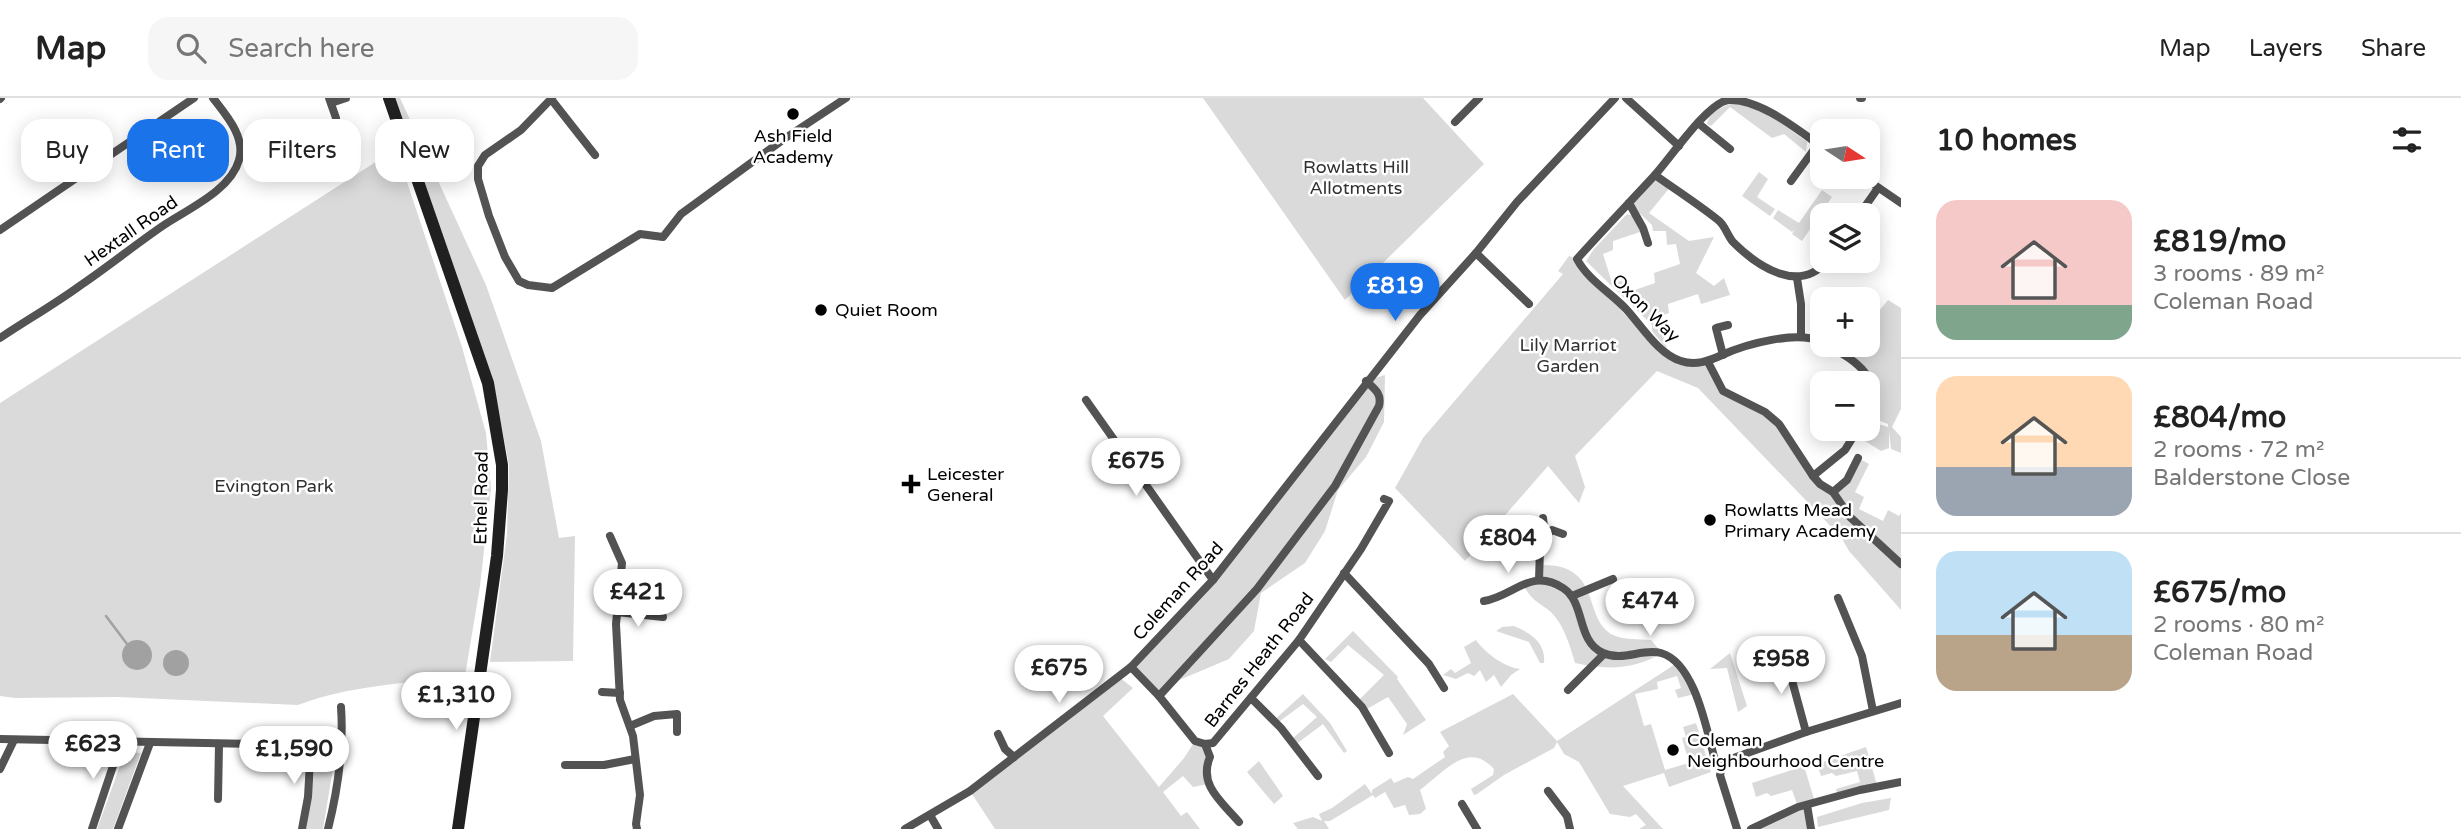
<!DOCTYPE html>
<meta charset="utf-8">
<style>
:root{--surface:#fff;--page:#f6f6f6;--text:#222;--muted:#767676;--line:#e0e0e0;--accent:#1a73e8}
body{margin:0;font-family:"Varela Round",sans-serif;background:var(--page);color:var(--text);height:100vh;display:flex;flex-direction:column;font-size:26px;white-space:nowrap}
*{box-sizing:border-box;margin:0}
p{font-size:23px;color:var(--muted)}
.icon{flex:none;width:38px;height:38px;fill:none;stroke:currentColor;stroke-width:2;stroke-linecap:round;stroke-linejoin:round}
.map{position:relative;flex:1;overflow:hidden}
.side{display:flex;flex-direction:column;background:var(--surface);width:560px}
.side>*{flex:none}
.banner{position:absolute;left:21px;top:21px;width:665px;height:63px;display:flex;gap:14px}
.needle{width:46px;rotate:102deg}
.buttons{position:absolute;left:1810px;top:21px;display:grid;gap:14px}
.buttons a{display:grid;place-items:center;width:70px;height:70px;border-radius:14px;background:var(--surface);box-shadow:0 4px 18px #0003;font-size:35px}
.price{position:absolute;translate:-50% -60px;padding:0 16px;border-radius:24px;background:#fff;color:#222;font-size:23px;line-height:46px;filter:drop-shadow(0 2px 4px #0008)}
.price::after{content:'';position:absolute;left:50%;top:42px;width:21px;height:16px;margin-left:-10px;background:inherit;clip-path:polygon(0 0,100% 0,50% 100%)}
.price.selected{background:var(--accent);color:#fff}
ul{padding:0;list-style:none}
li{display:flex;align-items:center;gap:21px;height:175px;padding:0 35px}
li+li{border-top:2px solid var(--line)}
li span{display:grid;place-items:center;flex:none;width:196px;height:140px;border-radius:21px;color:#555}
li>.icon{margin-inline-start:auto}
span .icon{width:84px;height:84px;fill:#fffc;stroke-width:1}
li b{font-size:30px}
h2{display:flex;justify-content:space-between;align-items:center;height:84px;padding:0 35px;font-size:30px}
.chip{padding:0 24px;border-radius:21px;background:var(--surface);box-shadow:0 4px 18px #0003;font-size:24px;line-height:63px}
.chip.selected{background:var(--accent);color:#fff}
header{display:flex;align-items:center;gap:42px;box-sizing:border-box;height:98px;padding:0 35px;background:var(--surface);border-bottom:2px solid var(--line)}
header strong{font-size:33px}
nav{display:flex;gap:38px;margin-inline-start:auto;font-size:24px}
.search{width:490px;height:63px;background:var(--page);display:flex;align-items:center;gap:18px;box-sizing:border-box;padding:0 24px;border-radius:21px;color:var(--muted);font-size:26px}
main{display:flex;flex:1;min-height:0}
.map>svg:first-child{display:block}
.green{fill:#dadada}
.water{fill:#a1a1a1}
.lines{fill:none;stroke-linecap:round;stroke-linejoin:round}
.stream{stroke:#a1a1a1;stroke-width:2.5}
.street{stroke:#535353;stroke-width:8}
.secondary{stroke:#202020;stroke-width:12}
.poi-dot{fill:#000;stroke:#fff;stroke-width:2.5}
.labels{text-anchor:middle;stroke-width:5;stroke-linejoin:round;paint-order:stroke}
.poi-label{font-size:18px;fill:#000;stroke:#fff;text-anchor:start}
.park-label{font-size:18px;fill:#313131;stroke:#fff}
.street-label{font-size:18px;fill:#000;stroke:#fff}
</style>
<header>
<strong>Map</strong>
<div class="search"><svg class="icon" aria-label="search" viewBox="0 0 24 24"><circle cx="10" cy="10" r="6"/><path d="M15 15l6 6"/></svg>Search here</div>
<nav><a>Map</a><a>Layers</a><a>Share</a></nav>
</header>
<main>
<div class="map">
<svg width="1901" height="731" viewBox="0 0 1901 731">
<rect width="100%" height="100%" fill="#fff"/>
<g class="green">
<polygon points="389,0 400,0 486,187 541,343 559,440 575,438 573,563 490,564 507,436 509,367 492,278"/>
<polygon points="1203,0 1423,0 1484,66 1345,202"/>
<path d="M1730,6C1761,7 1783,26 1807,44L1806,54L1784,36L1772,40L1730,9L1711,28L1707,26C1709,15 1720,10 1730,6Z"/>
<path d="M396,51L462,249L486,335L491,390L480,488L465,578C410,585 350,587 298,607L118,599L15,600L0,598V305Z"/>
<polygon points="1759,74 1768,81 1757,99 1775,111 1770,118 1742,98"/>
<polygon points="1655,78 1671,88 1649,115 1689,143 1714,139 1696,175 1714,188 1724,180 1730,197 1701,206 1698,196 1668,206 1669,215 1659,219 1667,251 1652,233 1652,227 1586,163 1594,151 1627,116 1633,118 1643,133 1613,143 1613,152 1603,156 1612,185 1622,183 1626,195 1655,185 1654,175 1680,166 1676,146 1667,147 1666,133 1653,133 1652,127 1629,105"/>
<polygon points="1822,92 1832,99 1802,143 1792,136 1795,131 1792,134 1773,120 1778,112 1799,125"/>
<polygon points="1569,158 1577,161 1613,198 1623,215 1673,259 1708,264 1723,293 1779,326 1813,378 1833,394 1842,387 1858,360 1869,366 1855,394 1864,399 1859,411 1883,423 1888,412 1899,418 1901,415 1901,512 1849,453 1841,439 1698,290 1657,273 1575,358 1585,389 1579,405 1548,368 1465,463 1395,390 1423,340 1563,176 1558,173"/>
<polygon points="1888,202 1901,210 1901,311 1892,329 1901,339 1901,355 1891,351 1889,333 1889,350 1881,353 1860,340 1872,324 1888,329 1888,326 1867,318 1872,287 1846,258 1854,247 1867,247 1867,228"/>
<polygon points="1385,277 1384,324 1366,359 1338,392 1325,433 1305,465 1261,495 1254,533 1229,561 1170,586 1159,598 1131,569 1213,482 1366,283"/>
<path d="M1538,467C1604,464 1581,520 1613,537C1623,542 1639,541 1651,542L1662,555C1635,572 1605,572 1575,565C1570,548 1564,527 1551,514C1540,505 1529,501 1524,487L1539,482Z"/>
<path d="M1652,482L1666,496L1651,511L1649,523L1635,517C1635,506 1642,497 1644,487Z"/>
<path d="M1514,528C1531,535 1546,545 1544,565H1540L1529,544L1496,533L1502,529Z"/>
<polygon points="1353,533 1398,579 1397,581 1426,622 1403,637 1407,626 1388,599 1365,612 1357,604 1384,577 1348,547 1331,564 1325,561"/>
<path d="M1476,542C1485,555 1504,569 1520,571L1511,577L1501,589L1494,577L1486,584L1480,572L1474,578L1468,575L1456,581L1443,577L1451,571L1455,575L1471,565L1464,549Z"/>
<polygon points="1730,555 1747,608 1738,614 1727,570 1710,571"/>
<path d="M1677,565L1695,596L1678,600L1675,592L1681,590L1677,578L1657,584L1658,591L1635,596L1644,628L1651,626L1665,672L1689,665L1682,640L1686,639L1683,629L1696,625L1711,674L1669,689L1664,675L1623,688L1663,731H1639L1646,727L1636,716L1630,719L1610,716L1579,664L1564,656L1557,644L1554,650L1504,677L1477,696L1474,697L1471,691L1493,677L1494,671C1468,642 1444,674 1420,692L1426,711L1420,716L1409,717L1405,707L1394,710L1385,694L1375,700L1373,697L1330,723H1324L1329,731H1298L1293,725L1313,719L1322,723L1319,716L1332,710L1365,686L1372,696V692L1391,680L1394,685L1408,679L1413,681L1445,659L1443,654L1449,648L1440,634L1513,596L1557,643Z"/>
<polygon points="1119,579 1133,590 1103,618 1159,689 1184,660 1195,643 1205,646 1208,686 1193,689 1183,678 1163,694 1181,718 1187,714 1200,731 995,731 970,693"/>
<polygon points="1303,596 1330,625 1347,653 1344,655 1323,626 1295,647 1291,642 1317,619 1303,606 1276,626 1273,623"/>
<polygon points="337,646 323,731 306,731 318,649"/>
<polygon points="1866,649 1877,687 1838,698 1836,691 1860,684 1857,673 1836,678 1832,675 1821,678 1817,666"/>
<polygon points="125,654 141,655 113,731 97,731"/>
<polygon points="1259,663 1283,698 1274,706 1247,674"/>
<polygon points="1804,668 1815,704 1807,707 1811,731 1760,731 1798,709 1792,692 1771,698 1767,695 1756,699 1752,685"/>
<polygon points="1891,700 1889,712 1818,729 1817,719 1862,705"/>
</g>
<g class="water">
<circle cx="137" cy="557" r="15"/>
<circle cx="176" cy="565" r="13"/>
</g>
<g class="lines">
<polyline class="stream" points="106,518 127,546"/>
<g class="street">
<polyline points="329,0 336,20"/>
<polyline points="552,0 521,32 485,57 478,68 478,81 489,118 505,159 519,183 528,187 552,190 640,136 663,139 681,116 784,41 846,0"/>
<polyline points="1626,0 1679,48"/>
<polyline points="1860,0 1862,0"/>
<polyline points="0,1 1,0"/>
<polyline points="551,1 595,57"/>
<polyline points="331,5 346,0"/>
<polyline points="1455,24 1479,0"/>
<polyline points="1698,25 1730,51"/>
<path d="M1822,49C1798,32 1759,0 1728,2C1706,6 1670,61 1654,78C1628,106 1602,133 1577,161C1588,182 1610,194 1626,211C1641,227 1659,257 1681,263C1695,268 1709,263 1722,257C1746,246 1797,232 1822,244"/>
<path d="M1655,77C1676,92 1698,106 1718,122C1725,127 1727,137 1733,144C1758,169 1799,196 1827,163"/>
<polyline points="1863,79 1901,105"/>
<polyline points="1791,83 1818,46"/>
<polyline points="1629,105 1643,130 1648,145"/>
<polyline points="1859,117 1878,90"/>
<polyline points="0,132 194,0"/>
<polyline points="1476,155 1529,206"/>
<polyline points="1797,180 1801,206 1801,238"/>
<path d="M0,240C27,222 55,206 81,187C109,168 136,146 164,127C188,111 231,92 239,62C246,39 226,17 213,0"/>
<path d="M1828,247C1855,263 1885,280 1867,316"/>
<polyline points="1723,257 1716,230 1728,227"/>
<polyline points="1708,264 1723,293 1765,314 1779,326 1813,378 1820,386 1833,394 1850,419 1901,466"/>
<polyline points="1086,302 1213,482"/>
<polyline points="1813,378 1845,352 1858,331"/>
<polyline points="1833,394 1847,382 1858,360"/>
<polyline points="610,438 622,465 616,526 620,602 633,638 640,697 636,726 637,731"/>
<polyline points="1545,439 1552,432 1563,436"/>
<polyline points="1344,475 1429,566 1444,590"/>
<polyline points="1539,482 1540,451 1545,439 1543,420"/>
<polyline points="1572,498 1613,481"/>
<polyline points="1838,500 1862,558 1873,613"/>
<path d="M1484,503C1514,498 1531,469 1563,490C1586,505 1576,543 1603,555C1623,564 1642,550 1661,555C1696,565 1707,635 1716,666L1722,669"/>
<polyline points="617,514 663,519"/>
<polyline points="1299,542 1362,609 1389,655"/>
<polyline points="1784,553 1806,634"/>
<polyline points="1131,569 1159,598 1195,643 1205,646 1213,645 1299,542 1361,451 1389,403 1384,401"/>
<polyline points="1568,592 1604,556"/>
<polyline points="602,594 620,595"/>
<path d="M1159,598L1257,491L1335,388L1379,308C1382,296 1375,291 1366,283"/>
<polyline points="1251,600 1281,630 1318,678"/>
<polyline points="630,628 654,618 677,616 677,634"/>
<polyline points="998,636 1005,651 1014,659"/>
<polyline points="0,641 311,647 342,643"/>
<path d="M1205,646L1210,659C1198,687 1222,704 1239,724"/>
<polyline points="565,667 604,667 635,661"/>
<polyline points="0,671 14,642"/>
<polyline points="1548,693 1567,718 1570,731"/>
<polyline points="218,701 219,646"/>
<polyline points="1462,706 1477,731"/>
<polyline points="1807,707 1811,731"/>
<polyline points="930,717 938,731"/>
<polyline points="92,731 121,644"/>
<polyline points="118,731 150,645"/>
<polyline points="302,731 308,699 311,647"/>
<path d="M328,731C338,691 344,651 341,609"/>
<polyline points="905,731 970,693 1131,569 1213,482 1420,217 1476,155 1517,104 1615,0"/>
<polyline points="1737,731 1720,677 1722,669 1728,662 1806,634 1901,605"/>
<polyline points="1751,731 1798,709 1860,692 1901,684"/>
</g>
<polyline class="secondary" points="389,0 488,285 502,367 502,392 497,458 458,731"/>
</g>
<g class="poi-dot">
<circle cx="793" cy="16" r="7"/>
<circle cx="821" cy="212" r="7"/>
<path d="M907.5 375.5h7v7h7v7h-7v7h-7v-7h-7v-7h7z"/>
<circle cx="1710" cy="422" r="7"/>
<circle cx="1673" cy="652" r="7"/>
</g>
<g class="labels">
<g class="poi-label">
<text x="793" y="44" text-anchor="middle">Ash Field<tspan x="793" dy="21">Academy</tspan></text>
<text x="835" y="218">Quiet Room</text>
<text x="927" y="382">Leicester<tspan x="927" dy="21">General</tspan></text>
<text x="1724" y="418">Rowlatts Mead<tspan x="1724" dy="21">Primary Academy</tspan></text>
<text x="1687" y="648">Coleman<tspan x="1687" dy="21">Neighbourhood Centre</tspan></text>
</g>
<g class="park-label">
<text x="1356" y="75">Rowlatts Hill<tspan x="1356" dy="21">Allotments</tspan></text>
<text x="1568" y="253">Lily Marriot<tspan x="1568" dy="21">Garden</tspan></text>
<text x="274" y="394">Evington Park</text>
</g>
<g class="street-label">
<text transform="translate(131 133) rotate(-35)" y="6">Hextall Road</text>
<text transform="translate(1646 210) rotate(45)" y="6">Oxon Way</text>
<text transform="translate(481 400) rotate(-89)" y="6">Ethel Road</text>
<text transform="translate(1178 493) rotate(-48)" y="6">Coleman Road</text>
<text transform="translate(1259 562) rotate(-52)" y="6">Barnes Heath Road</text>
</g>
</g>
</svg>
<div class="buttons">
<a><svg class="needle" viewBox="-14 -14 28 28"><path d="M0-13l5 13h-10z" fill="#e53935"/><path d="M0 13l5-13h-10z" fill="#767676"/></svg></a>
<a><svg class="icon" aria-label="layers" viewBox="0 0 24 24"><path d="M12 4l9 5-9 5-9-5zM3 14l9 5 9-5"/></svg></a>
<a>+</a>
<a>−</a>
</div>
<b class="price selected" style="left:1395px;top:225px">£819</b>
<b class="price" style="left:1136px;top:400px">£675</b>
<b class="price" style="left:1508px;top:477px">£804</b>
<b class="price" style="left:638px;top:531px">£421</b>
<b class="price" style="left:1650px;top:540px">£474</b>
<b class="price" style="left:1781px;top:598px">£958</b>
<b class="price" style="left:1059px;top:607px">£675</b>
<b class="price" style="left:456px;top:634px">£1,310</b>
<b class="price" style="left:93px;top:683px">£623</b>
<b class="price" style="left:294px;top:688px">£1,590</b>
<div class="banner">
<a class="chip">Buy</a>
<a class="chip selected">Rent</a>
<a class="chip">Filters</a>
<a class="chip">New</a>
</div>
</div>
<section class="side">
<h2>10 homes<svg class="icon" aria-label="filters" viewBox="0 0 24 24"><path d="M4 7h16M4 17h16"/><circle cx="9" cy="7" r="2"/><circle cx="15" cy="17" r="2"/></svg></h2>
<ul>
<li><span style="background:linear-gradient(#f6c9c9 75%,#7fa58c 0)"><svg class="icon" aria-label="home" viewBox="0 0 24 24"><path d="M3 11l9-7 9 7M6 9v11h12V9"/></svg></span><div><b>£819/mo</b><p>3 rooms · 89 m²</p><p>Coleman Road</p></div></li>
<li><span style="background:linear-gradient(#ffd9b3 65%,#9aa5b1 0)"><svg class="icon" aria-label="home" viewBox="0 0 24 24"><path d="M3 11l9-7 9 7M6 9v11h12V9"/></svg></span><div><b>£804/mo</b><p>2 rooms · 72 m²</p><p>Balderstone Close</p></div></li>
<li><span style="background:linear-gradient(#bfe0f5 60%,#b9a48a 0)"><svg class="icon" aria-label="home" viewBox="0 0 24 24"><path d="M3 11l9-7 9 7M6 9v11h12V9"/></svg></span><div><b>£675/mo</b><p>2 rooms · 80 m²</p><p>Coleman Road</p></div></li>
</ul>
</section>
</main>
